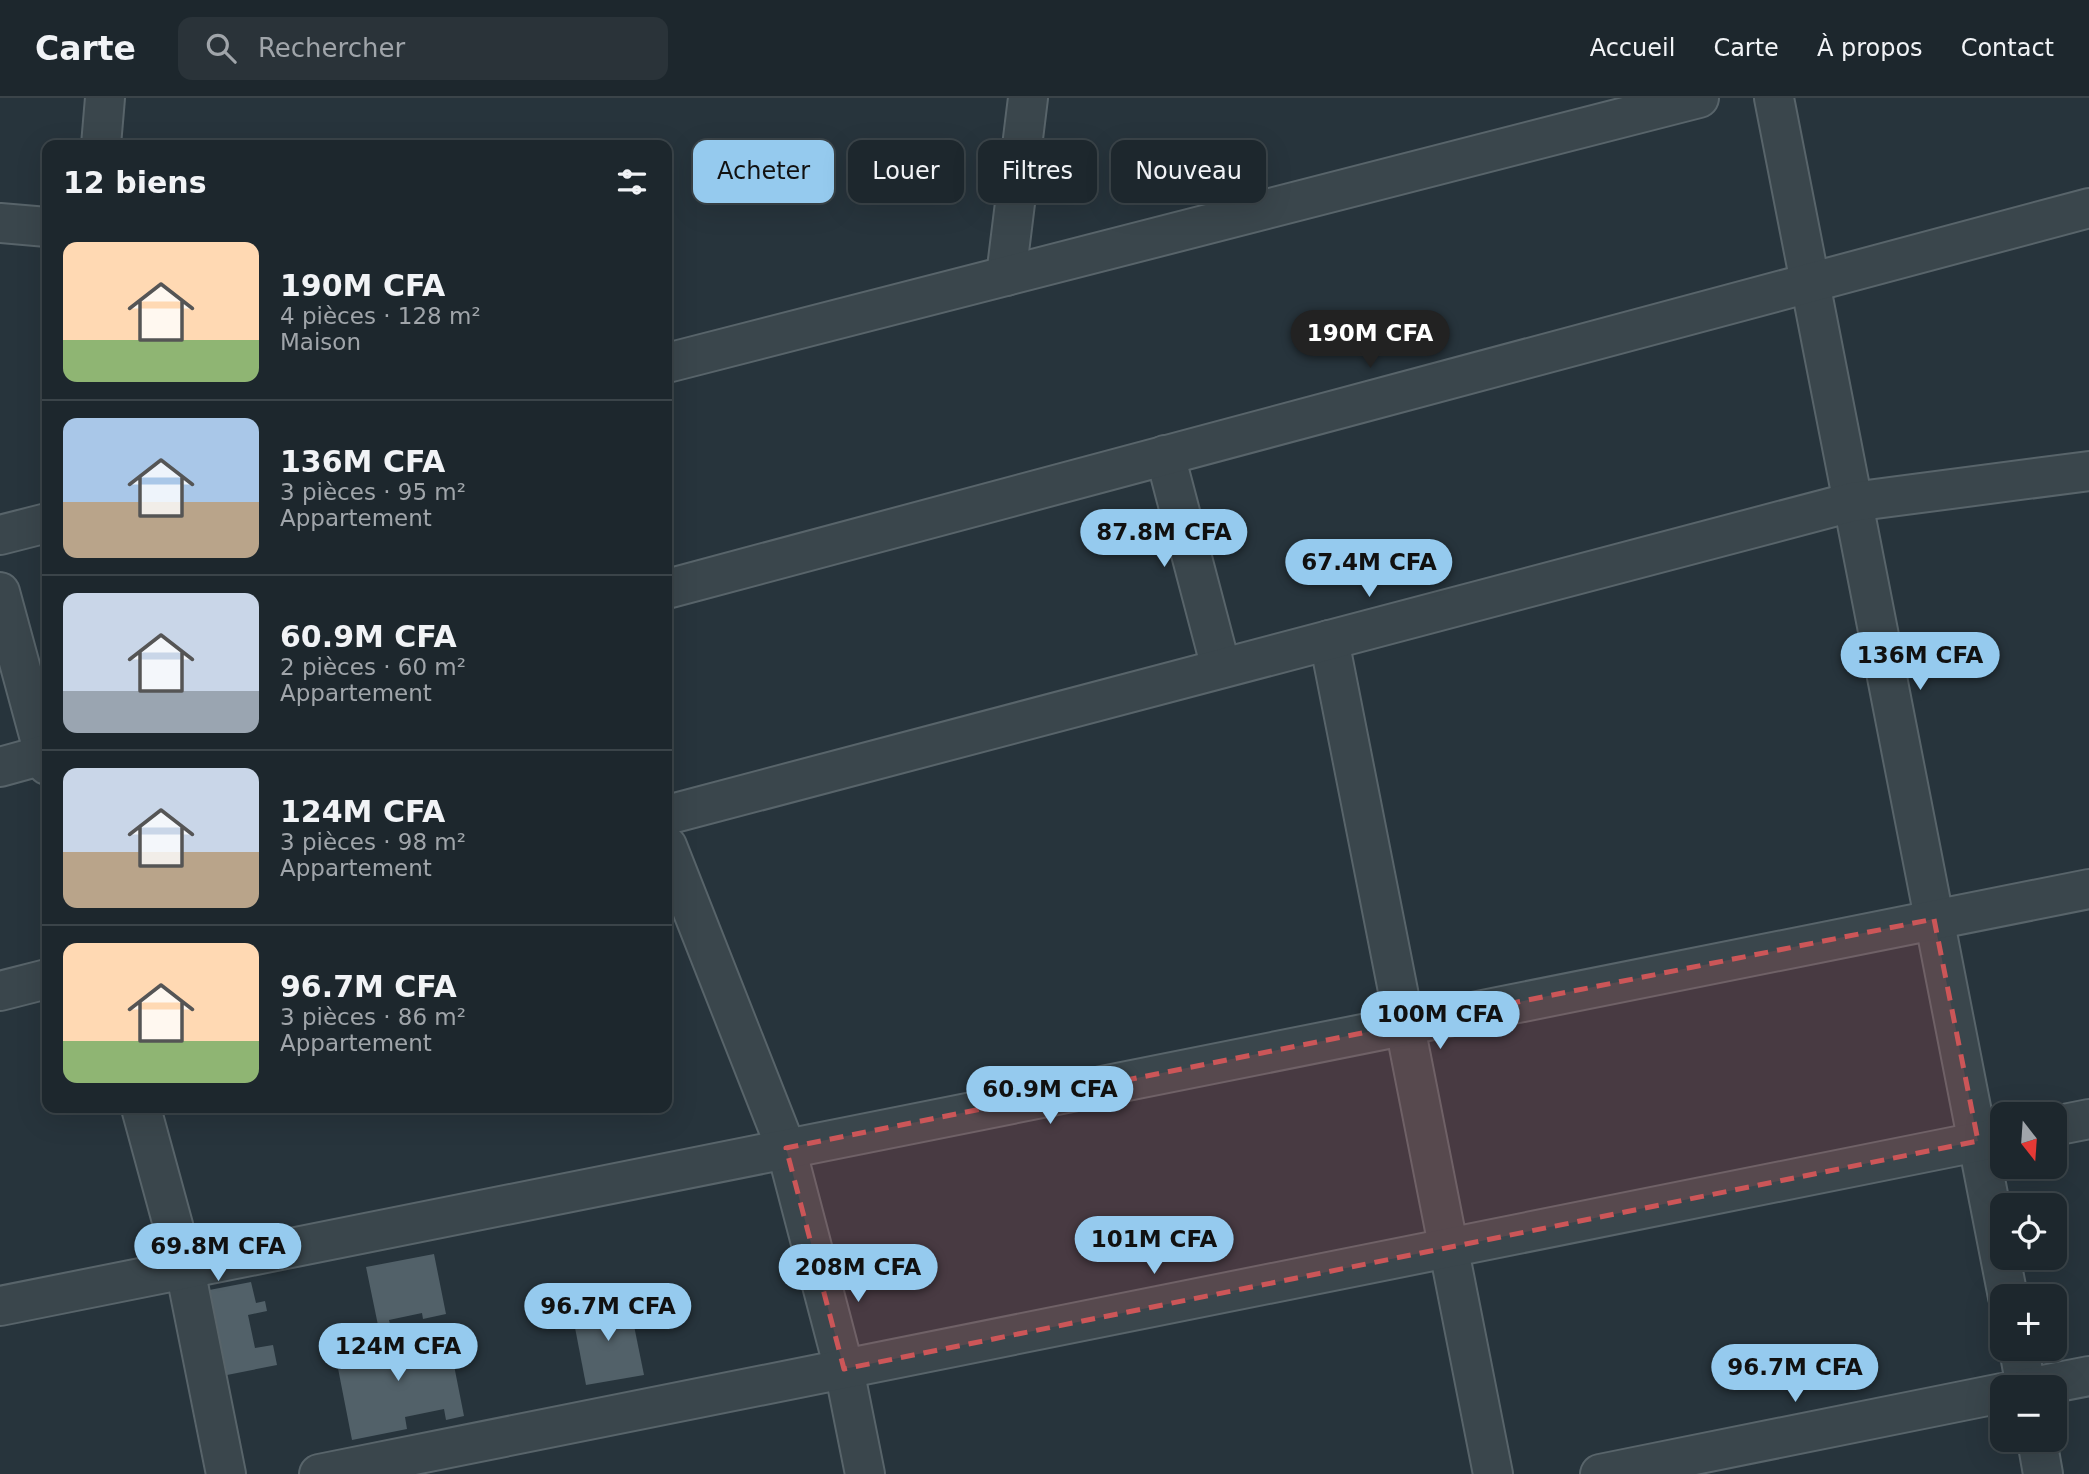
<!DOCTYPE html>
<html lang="fr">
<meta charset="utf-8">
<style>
:root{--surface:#1d272d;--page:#2a3339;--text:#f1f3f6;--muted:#a0a5aa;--line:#3b4449;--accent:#95caee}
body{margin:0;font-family:"DejaVu Sans",sans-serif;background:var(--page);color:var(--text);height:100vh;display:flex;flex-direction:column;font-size:26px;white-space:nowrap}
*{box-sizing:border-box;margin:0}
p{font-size:23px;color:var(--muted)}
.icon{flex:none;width:38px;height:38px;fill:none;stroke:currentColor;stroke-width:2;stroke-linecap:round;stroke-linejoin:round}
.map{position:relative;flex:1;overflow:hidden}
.side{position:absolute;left:42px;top:42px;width:630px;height:973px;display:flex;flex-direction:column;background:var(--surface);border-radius:14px;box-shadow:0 7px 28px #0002,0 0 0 2px var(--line)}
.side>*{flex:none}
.banner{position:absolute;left:693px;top:42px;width:665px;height:63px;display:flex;gap:14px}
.needle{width:46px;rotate:163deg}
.buttons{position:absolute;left:1990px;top:1004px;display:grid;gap:14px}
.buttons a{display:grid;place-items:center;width:77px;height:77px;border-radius:14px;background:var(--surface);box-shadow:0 7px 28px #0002,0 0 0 2px var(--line);font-size:35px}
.price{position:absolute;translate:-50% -60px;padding:0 16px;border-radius:24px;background:var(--accent);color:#111;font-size:23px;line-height:46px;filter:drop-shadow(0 2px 4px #0008)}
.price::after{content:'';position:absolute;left:50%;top:42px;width:21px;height:16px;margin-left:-10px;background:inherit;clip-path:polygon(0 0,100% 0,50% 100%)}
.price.current{background:#222;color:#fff}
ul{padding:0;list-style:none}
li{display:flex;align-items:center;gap:21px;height:175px;padding:0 21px}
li+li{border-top:2px solid var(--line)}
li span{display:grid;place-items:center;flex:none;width:196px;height:140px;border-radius:14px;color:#555}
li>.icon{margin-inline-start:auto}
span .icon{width:84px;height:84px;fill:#fffc;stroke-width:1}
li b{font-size:30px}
h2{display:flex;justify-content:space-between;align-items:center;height:84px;padding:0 21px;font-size:30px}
.tag{padding:0 24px;border-radius:14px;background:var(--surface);box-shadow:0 7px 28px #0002,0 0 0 2px var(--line);font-size:24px;line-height:63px}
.tag.current{background:var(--accent);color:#111}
header{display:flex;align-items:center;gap:42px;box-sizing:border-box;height:98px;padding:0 35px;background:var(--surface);border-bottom:2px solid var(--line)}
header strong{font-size:33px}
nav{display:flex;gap:38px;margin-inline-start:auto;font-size:24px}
.search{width:490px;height:63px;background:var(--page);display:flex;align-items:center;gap:18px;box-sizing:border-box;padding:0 24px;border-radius:14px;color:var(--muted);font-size:26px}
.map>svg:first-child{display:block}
.building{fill:#526169}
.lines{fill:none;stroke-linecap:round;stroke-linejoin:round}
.minor-casing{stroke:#58646a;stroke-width:42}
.minor{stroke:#3a464c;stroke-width:38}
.marked{fill:#cc5658;fill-opacity:0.2;stroke:#cc5658;stroke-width:5;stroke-dasharray:14 9;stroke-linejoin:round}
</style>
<header>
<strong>Carte</strong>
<div class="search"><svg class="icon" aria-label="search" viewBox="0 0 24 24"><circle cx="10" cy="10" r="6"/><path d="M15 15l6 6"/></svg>Rechercher</div>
<nav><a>Accueil</a><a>Carte</a><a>À propos</a><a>Contact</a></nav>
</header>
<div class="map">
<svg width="2089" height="1376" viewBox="0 0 2089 1376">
<rect width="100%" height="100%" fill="#27343c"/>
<g class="building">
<polygon points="434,1156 446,1216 423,1221 422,1215 389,1222 391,1230 379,1232 366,1169"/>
<polygon points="251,1184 256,1205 265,1203 267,1213 248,1217 255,1250 273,1247 277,1267 222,1278 204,1193"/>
<polygon points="629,1203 644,1277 586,1287 572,1214"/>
<polygon points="447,1232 464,1318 446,1322 444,1311 405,1319 407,1331 352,1342 335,1255"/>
</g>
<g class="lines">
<g class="minor-casing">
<g id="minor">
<polyline points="1774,0 2008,1199"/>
<polyline points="101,47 105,0"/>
<polyline points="0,125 47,129"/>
<polyline points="1006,178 1028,0"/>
<polyline points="667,265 1699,0"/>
<polyline points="1165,357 1221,570"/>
<polyline points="0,437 47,425"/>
<polyline points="667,491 2089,110"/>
<polyline points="0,494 47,667"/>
<polyline points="1329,542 1493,1376"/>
<polyline points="0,669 47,656"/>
<polyline points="667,717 1852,404 2089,373"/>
<polyline points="667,748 786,1050 844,1271 865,1376"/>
<polyline points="0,893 47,881"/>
<polyline points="141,1010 185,1171 226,1376"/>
<polyline points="2054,1028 2089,1021"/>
<polyline points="0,1208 2089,791"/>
<polyline points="2019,1251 2026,1290"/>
<polyline points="2028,1290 2089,1278"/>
<polyline points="2037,1342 2043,1376"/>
<polyline points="319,1376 2002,1039"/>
<polyline points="1600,1376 2002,1295"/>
</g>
</g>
<use href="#minor" class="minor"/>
</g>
<path class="marked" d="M1934,821L1978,1043L844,1271L786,1050Z"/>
</svg>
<div class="buttons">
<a><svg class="needle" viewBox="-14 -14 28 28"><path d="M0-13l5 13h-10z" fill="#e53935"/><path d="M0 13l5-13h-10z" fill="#a0a5aa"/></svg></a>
<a><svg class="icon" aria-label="locate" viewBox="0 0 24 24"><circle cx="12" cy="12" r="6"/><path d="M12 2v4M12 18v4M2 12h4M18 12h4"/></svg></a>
<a>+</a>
<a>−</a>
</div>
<b class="price current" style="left:1370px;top:272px">190M CFA</b>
<b class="price" style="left:1164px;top:471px">87.8M CFA</b>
<b class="price" style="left:1369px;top:501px">67.4M CFA</b>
<b class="price" style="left:1920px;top:594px">136M CFA</b>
<b class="price" style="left:1440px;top:953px">100M CFA</b>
<b class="price" style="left:1050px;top:1028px">60.9M CFA</b>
<b class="price" style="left:1154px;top:1178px">101M CFA</b>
<b class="price" style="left:218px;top:1185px">69.8M CFA</b>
<b class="price" style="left:858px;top:1206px">208M CFA</b>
<b class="price" style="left:608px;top:1245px">96.7M CFA</b>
<b class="price" style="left:398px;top:1285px">124M CFA</b>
<b class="price" style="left:1795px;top:1306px">96.7M CFA</b>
<div class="banner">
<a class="tag current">Acheter</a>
<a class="tag">Louer</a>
<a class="tag">Filtres</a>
<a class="tag">Nouveau</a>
</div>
<section class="side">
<h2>12 biens<svg class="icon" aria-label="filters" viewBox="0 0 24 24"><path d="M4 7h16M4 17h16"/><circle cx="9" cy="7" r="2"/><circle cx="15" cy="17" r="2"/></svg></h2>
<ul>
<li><span style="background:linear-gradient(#ffd9b3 70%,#8fb573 0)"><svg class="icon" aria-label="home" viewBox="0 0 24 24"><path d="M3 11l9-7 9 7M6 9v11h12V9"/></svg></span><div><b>190M CFA</b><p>4 pièces · 128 m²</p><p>Maison</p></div></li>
<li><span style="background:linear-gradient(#a9c7e8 60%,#b9a48a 0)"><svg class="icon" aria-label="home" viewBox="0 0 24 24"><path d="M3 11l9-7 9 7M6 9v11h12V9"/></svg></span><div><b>136M CFA</b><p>3 pièces · 95 m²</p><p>Appartement</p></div></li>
<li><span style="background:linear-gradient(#c9d6e8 70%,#9aa5b1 0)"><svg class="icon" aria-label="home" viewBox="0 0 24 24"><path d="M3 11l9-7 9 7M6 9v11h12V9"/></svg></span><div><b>60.9M CFA</b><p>2 pièces · 60 m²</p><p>Appartement</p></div></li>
<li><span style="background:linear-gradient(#c9d6e8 60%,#b9a48a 0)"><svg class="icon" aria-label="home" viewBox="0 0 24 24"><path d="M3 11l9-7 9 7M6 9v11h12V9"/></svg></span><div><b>124M CFA</b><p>3 pièces · 98 m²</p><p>Appartement</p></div></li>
<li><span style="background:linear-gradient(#ffd9b3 70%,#8fb573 0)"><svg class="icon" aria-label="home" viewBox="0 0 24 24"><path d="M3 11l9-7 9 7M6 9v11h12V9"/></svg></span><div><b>96.7M CFA</b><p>3 pièces · 86 m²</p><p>Appartement</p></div></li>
</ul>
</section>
</div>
